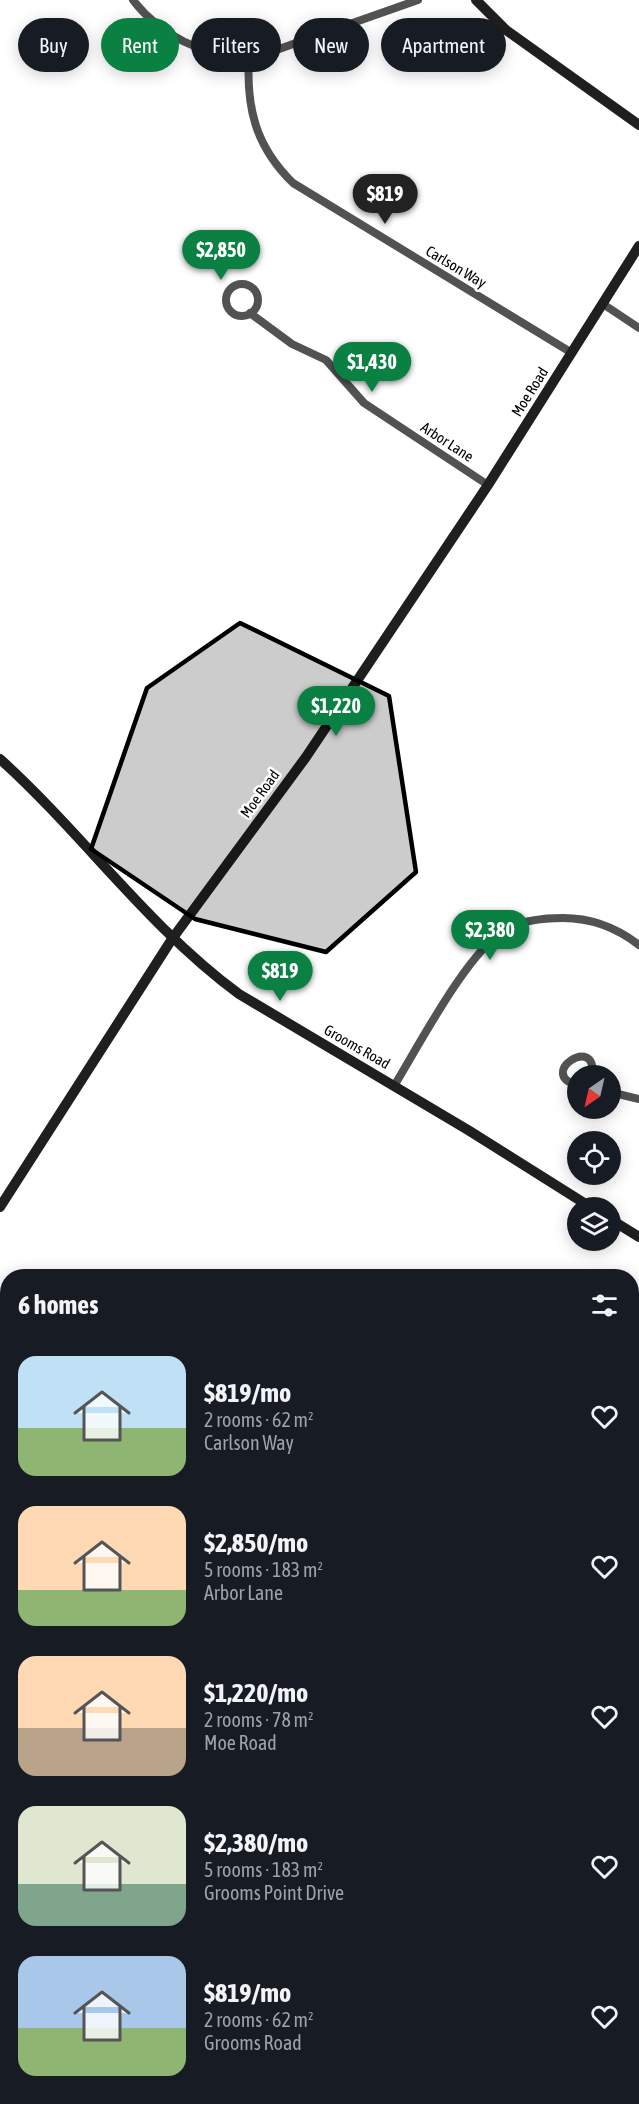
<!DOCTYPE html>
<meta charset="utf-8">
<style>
:root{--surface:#171b24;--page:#20242c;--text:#f1f3f6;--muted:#9ea1a6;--accent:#0b8043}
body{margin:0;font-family:"Asap Condensed",sans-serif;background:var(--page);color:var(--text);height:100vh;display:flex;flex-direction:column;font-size:22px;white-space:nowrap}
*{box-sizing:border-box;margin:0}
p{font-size:20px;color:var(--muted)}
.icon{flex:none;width:33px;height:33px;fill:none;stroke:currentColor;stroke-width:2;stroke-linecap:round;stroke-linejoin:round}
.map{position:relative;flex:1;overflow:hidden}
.details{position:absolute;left:0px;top:1269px;width:639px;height:836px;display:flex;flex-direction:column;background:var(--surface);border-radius:24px 24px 0 0;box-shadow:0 3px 15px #0003}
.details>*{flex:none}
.hud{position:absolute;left:18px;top:18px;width:603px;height:54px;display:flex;gap:12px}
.needle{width:39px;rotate:214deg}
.fabs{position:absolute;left:567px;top:1065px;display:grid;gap:12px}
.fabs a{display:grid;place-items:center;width:54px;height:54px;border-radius:50%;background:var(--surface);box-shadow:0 3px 15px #0003;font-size:30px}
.price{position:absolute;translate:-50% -51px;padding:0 14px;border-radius:21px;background:var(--accent);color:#fff;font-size:20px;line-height:39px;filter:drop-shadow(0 2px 3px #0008)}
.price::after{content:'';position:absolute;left:50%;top:36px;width:18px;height:14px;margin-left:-9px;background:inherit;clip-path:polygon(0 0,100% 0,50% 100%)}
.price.selected{background:#222;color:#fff}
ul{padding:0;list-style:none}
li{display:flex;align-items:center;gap:18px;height:150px;padding:0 18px}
li span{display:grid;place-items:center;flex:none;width:168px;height:120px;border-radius:18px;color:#555}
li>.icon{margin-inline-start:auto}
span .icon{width:72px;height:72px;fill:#fffc;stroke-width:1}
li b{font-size:26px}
h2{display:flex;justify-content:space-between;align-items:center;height:72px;padding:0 18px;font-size:26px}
.tag{padding:0 21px;border-radius:27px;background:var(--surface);box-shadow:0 3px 15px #0003;font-size:21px;line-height:54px}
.tag.selected{background:var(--accent);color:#fff}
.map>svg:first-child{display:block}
.green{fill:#d9d9d9}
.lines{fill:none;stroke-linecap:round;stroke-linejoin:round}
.street{stroke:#525252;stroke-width:8}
.secondary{stroke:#1f1f1f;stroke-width:10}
.marked{fill:#000;fill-opacity:0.2;stroke:#000;stroke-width:4.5;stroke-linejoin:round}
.labels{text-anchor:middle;stroke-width:5;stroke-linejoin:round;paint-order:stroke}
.street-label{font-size:15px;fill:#000;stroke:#fff}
</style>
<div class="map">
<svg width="639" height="2104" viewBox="0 0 639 2104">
<rect width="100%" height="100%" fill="#fff"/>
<polygon class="green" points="639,2036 639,2104 589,2104 594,2097 632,2097 632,2046"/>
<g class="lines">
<g class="street">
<path d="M133,0C159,34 204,58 248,56C269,55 291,44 310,38C346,25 382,13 418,0"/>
<path d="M249,56C246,107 255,146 293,183L572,353"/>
<circle cx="242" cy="300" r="16"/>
<polyline points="603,304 639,328"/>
<polyline points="250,313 292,344 326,360 364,403 488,485"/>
<path d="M578,1085C535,1075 598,1032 592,1076"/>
<path d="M394,1086C418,1047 468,951 505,930C522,920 544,918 563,918C591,918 617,928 639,945"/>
<polyline points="610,1092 639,1099"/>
<polyline points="0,1306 8,1311"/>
<polyline points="632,1375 639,1375"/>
<polyline points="0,1490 8,1495"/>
<polyline points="632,1642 639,1647"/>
<polyline points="632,1824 639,1808"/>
<polyline points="0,1841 6,1833"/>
<polyline points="632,1868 639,1870"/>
<polyline points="632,2015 639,2005"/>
<polyline points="8,2070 5,2082 8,2090"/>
<polyline points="14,2097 25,2100 34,2097"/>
<polyline points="500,2097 506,2104"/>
<polyline points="175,2104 180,2097"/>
<polyline points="324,2104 327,2097"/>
<polyline points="541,2104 546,2100 545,2097"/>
<polyline points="567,2104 572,2097"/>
</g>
<g class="secondary">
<polyline points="476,0 506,30 639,125"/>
<path d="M0,759C83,834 148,927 239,994L468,1130L592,1208"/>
<polyline points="0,1207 172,939 306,757 488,485 639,246"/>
<polyline points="610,1219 639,1237"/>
</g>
</g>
<path class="marked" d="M240,623L389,696L416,872L326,952L195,919L91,849L147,688Z"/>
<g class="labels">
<g class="street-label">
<text transform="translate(456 267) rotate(31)" y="5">Carlson Way</text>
<text transform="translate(530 392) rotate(-58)" y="5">Moe Road</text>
<text transform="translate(447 442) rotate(33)" y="5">Arbor Lane</text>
<text transform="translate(260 794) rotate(-54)" y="5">Moe Road</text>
<text transform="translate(357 1047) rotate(30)" y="5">Grooms Road</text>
</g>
</g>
</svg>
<div class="fabs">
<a><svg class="needle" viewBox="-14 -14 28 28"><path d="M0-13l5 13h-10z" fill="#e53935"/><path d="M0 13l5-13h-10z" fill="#9ea1a6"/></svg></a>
<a><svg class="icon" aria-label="locate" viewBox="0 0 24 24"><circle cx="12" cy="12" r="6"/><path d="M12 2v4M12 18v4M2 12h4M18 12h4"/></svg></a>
<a><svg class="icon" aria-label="layers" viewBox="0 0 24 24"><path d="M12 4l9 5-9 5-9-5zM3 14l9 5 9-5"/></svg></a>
</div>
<b class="price selected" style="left:385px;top:225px">$819</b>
<b class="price" style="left:221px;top:281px">$2,850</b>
<b class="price" style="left:372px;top:393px">$1,430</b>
<b class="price" style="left:336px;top:737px">$1,220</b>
<b class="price" style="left:490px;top:961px">$2,380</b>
<b class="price" style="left:280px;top:1002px">$819</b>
<div class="hud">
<a class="tag">Buy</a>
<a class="tag selected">Rent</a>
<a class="tag">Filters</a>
<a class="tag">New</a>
<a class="tag">Apartment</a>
</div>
<section class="details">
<h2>6 homes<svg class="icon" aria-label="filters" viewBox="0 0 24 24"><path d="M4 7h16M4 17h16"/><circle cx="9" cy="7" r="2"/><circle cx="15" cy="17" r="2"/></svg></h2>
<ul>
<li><span style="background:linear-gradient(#bfe0f5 60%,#8fb573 0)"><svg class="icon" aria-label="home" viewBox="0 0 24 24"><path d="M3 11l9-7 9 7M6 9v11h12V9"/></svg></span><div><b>$819/mo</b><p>2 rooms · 62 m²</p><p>Carlson Way</p></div><svg class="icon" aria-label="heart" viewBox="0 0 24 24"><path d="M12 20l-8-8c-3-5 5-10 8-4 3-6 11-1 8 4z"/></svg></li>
<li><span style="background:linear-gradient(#ffd9b3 70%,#8fb573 0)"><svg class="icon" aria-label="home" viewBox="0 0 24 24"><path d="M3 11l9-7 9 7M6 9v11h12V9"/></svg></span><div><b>$2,850/mo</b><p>5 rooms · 183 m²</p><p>Arbor Lane</p></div><svg class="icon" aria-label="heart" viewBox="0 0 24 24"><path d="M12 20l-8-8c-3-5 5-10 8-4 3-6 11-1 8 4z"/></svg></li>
<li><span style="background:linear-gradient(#ffd9b3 60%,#b9a48a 0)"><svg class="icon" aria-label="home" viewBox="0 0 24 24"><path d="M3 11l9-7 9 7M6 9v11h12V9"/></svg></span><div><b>$1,220/mo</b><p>2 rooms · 78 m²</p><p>Moe Road</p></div><svg class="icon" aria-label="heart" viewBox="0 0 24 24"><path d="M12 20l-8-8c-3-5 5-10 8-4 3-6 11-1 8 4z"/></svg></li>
<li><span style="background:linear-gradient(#dfe7d0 65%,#7fa58c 0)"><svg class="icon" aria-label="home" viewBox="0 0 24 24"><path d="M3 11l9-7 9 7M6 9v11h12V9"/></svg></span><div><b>$2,380/mo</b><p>5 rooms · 183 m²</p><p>Grooms Point Drive</p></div><svg class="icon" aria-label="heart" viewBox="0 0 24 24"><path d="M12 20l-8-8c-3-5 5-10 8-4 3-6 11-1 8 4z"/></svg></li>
<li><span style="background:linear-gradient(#a9c7e8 60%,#8fb573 0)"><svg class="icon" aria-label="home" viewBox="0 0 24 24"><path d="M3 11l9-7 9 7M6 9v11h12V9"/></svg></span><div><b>$819/mo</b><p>2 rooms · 62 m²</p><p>Grooms Road</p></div><svg class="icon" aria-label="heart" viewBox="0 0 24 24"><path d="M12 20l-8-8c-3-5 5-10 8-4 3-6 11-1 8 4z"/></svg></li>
</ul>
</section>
</div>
